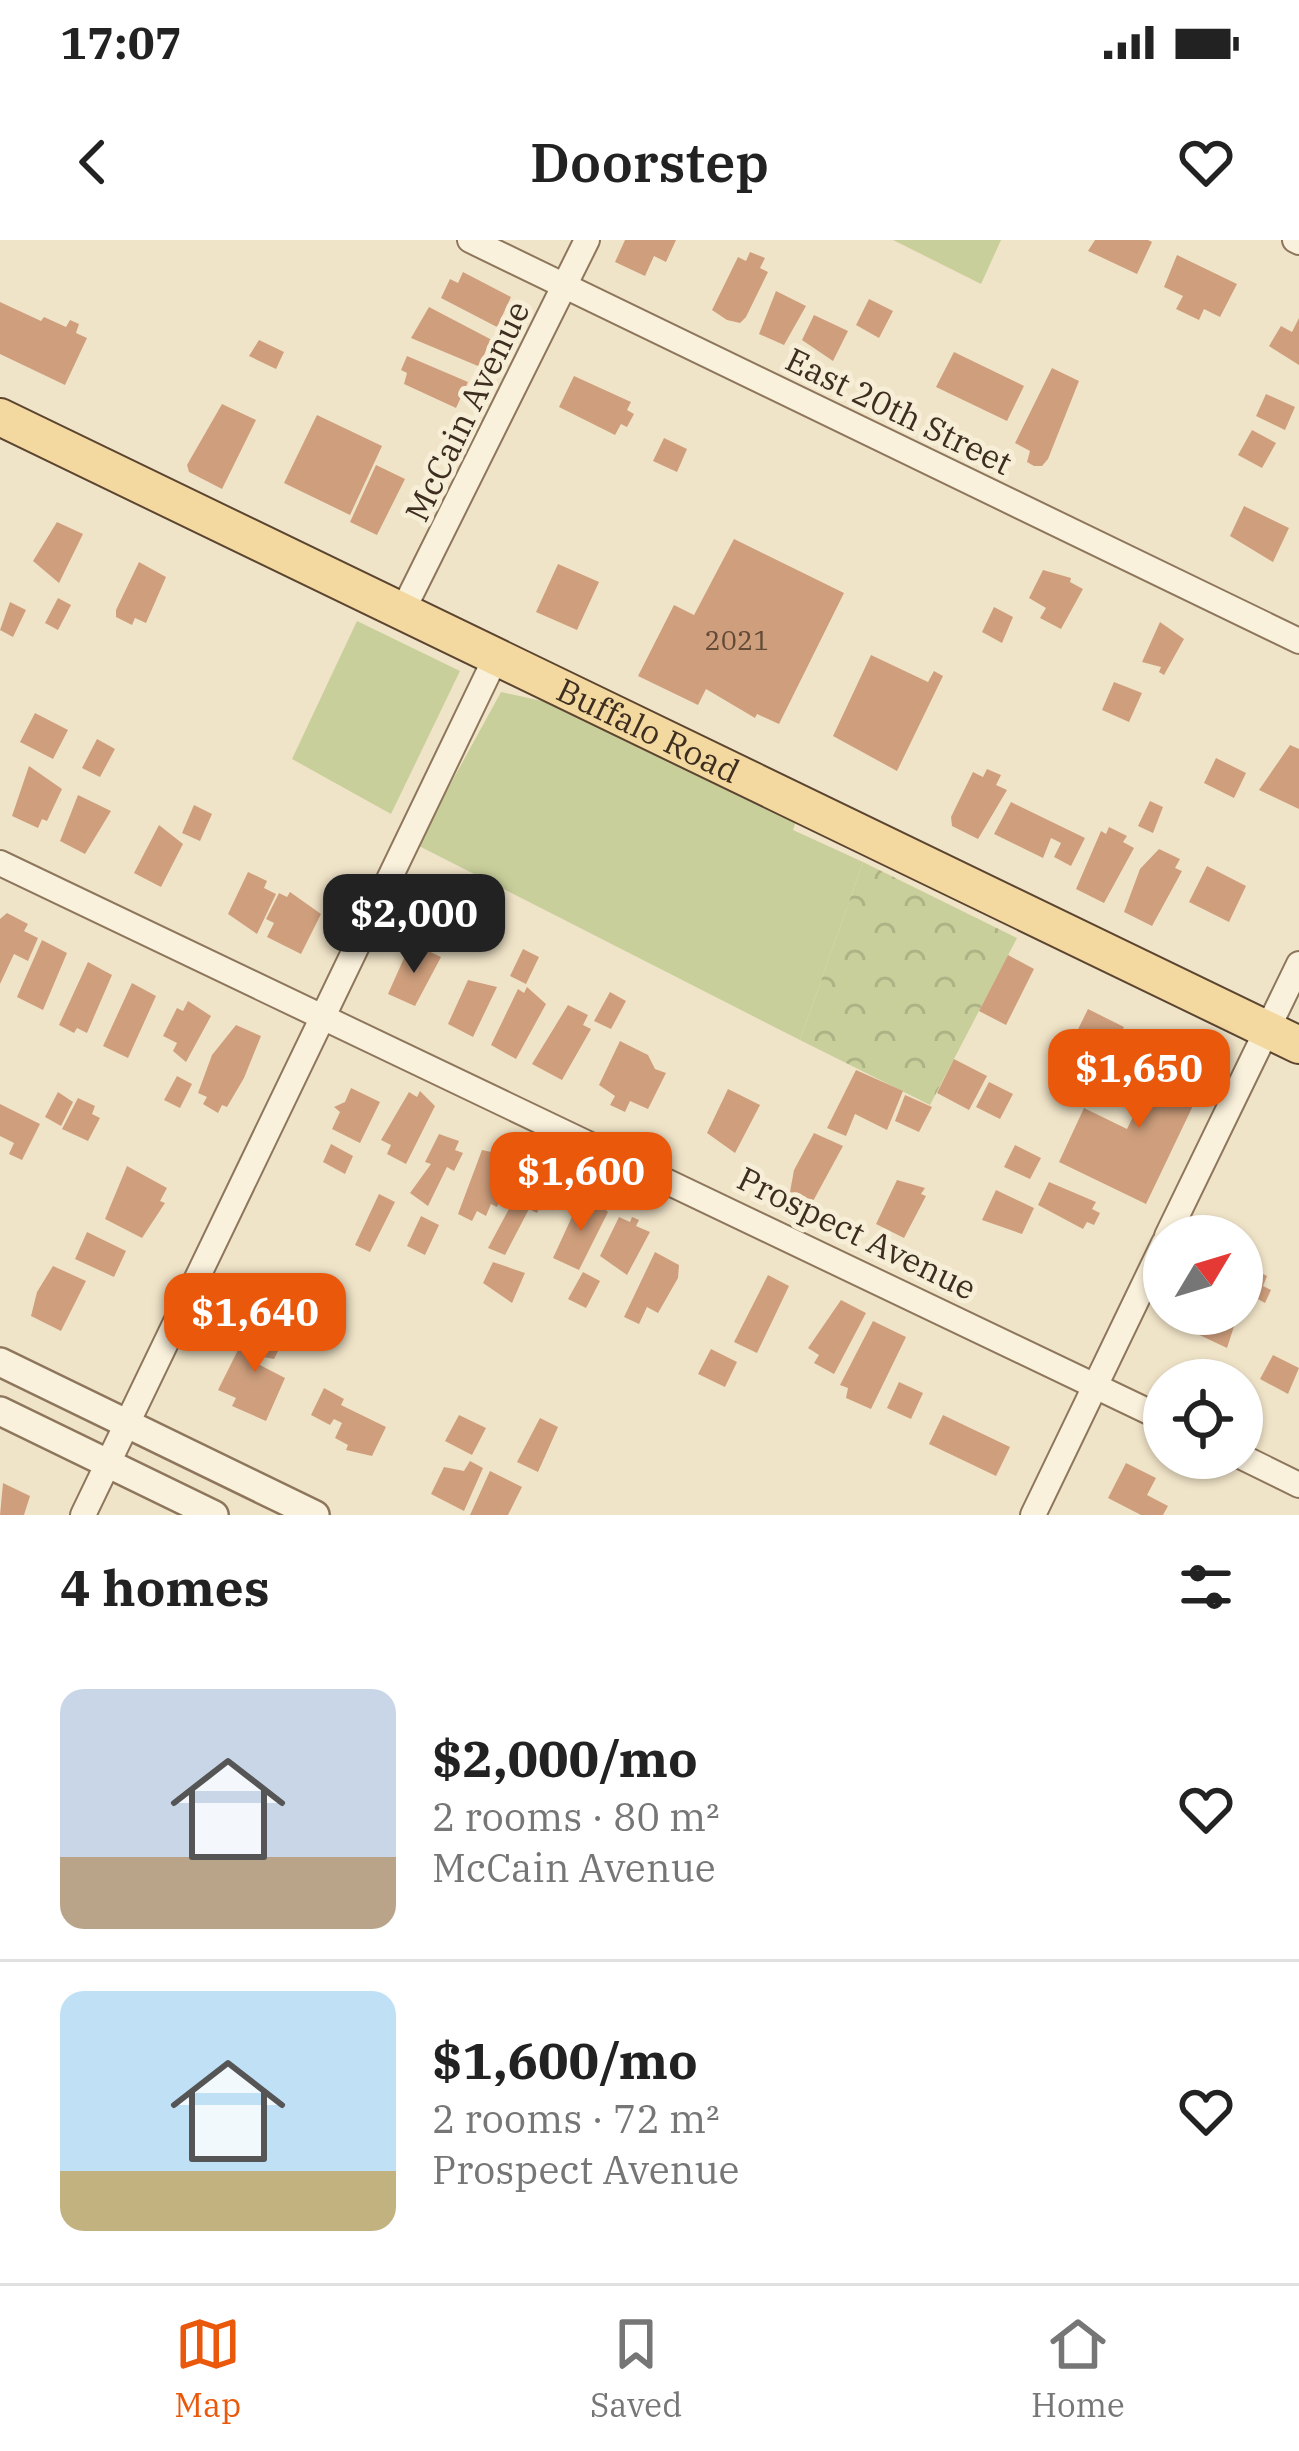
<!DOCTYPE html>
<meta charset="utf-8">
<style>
:root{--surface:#fff;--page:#f2f2f2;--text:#222;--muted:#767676;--line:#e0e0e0;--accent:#ea580c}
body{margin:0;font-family:"IBM Plex Serif",serif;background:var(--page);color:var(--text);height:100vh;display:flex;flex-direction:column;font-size:45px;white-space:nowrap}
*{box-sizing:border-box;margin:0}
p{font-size:39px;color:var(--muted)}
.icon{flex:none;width:66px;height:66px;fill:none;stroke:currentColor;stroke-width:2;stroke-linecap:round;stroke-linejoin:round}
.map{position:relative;height:1275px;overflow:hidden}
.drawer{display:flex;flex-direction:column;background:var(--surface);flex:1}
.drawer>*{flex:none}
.needle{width:78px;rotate:52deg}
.tools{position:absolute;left:1143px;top:975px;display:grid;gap:24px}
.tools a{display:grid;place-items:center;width:120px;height:120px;border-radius:50%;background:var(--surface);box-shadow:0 3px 9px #0004;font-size:60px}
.price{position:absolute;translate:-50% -102px;padding:0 27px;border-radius:24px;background:var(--accent);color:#fff;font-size:39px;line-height:78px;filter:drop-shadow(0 3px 6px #0008)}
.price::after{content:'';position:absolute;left:50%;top:72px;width:36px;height:27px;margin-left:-18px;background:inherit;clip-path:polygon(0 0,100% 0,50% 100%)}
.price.current{background:#222;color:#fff}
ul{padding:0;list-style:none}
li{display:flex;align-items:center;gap:36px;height:300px;padding:0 60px}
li+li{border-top:3px solid var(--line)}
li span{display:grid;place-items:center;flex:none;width:336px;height:240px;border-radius:24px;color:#555}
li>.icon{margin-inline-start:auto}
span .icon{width:144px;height:144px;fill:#fffc;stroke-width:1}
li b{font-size:51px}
h2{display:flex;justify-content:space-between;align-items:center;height:144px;padding:0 60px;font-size:51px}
.status{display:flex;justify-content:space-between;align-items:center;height:84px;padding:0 60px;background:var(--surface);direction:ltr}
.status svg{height:33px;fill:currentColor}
header{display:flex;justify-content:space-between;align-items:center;height:156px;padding:0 60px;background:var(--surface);font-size:54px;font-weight:600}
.tab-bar{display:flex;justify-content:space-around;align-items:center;height:168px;border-top:3px solid var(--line);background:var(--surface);font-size:33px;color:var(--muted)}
.tab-bar a{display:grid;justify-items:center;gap:6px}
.tab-bar .current{color:var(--accent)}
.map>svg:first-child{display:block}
.green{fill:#c9cf9b}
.forest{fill:url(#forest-crowns)}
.building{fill:#cf9f7d}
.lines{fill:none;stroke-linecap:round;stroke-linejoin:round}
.minor-casing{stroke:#8d765c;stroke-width:28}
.tertiary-casing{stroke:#8d765c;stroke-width:32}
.primary-casing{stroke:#5b4430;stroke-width:40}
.minor{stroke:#faf1dc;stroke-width:24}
.tertiary{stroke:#faf1dc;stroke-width:27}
.primary{stroke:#f3d9a0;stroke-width:36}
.labels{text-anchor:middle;stroke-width:10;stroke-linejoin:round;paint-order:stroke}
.number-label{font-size:27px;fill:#624a37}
.street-label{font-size:33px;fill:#3d2e20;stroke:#f7eed8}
</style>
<div class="status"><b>17:07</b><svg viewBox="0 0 49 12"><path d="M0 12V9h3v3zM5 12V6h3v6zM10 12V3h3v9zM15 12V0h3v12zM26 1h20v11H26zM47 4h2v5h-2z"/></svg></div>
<header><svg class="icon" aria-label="back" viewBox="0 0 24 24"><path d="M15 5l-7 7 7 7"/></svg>Doorstep<svg class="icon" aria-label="heart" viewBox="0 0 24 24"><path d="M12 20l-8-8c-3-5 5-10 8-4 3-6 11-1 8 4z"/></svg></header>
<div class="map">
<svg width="1299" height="1275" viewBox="0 0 1299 1275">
<defs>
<pattern id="forest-crowns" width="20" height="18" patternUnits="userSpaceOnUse" patternTransform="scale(3)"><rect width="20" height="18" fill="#c9cf9b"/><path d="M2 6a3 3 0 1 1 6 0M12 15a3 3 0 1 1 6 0" fill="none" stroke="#aeb285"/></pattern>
</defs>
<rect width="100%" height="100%" fill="#f0e4c8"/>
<g class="green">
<polygon points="893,0 1001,0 981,44"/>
<polygon points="357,381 460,431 391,574 292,519"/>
<polygon points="501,452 556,464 796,581 793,590 863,622 800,800 417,605"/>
</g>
<polygon class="forest" points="863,622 1017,698 930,865 800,800"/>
<g class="building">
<polygon points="625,0 676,0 666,22 654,16 645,36 615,22"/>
<polygon points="1095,0 1148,0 1152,2 1137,34 1088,11"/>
<polygon points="750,12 765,18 760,28 768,32 746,77 740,83 727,80 712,70 738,17 746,21"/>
<polygon points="1177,15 1237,44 1220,77 1204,69 1199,80 1176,69 1183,56 1164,47"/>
<polygon points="463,32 511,57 497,87 441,58 450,39 458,43"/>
<polygon points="776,51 806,66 784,105 759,94"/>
<polygon points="869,59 893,71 879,98 856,85"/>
<polygon points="0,62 41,81 44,77 66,87 70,80 79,84 76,93 87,98 65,145 0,114"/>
<polygon points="429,67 492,100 478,126 411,98"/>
<polygon points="814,75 848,91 833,121 802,100"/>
<polygon points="1299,78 1299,125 1269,106 1281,86 1292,92"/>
<polygon points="259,100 284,112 276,129 249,116"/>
<polygon points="954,112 1024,146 1007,181 936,147"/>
<polygon points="407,116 468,142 456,168 404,144 407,133 401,130"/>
<polygon points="1052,128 1079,141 1048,219 1042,226 1034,226 1027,222 1030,211 1015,203"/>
<polygon points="574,136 631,162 627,170 634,174 627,187 621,184 615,195 559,167"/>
<polygon points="1266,154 1295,167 1285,190 1256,176"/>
<polygon points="222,164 256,180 222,249 189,232 187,225"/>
<polygon points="317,175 382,206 350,275 284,243"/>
<polygon points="1252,190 1276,203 1262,228 1238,215"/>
<polygon points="664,198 687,209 677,232 653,221"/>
<polygon points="376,225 405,239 377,295 350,282"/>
<polygon points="1244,266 1289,288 1273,322 1230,296"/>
<polygon points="57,282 83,294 59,343 33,321"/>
<polygon points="734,299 844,353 779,484 757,474 755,478 706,449 698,465 638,436 674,365 694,375"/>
<polygon points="139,322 166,337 146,383 135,378 132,385 116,377 116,370"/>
<polygon points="558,324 599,342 577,390 536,372"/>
<polygon points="1043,330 1071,338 1070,342 1083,349 1061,389 1040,378 1046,368 1029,358"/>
<polygon points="58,358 71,365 58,390 45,383"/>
<polygon points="10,362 26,370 13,397 0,390"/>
<polygon points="994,367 1013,377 1002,403 982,392"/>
<polygon points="1160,382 1184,399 1164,435 1159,432 1161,427 1142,422"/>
<polygon points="871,415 928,442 934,431 943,436 897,531 833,496"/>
<polygon points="1114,442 1142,453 1129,482 1102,470"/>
<polygon points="35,473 68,490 53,519 20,502"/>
<polygon points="97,499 115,509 100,537 82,528"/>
<polygon points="1290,505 1299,509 1299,569 1259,550"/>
<polygon points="1216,518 1246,533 1234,558 1204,543"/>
<polygon points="29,526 62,549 47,581 42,579 38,588 12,576"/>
<polygon points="987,529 1001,535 996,545 1007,550 978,599 952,586 951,577 973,532 983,537"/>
<polygon points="78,555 111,571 85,614 60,601"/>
<polygon points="1150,561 1163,567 1153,593 1138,586"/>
<polygon points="1011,562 1085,598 1071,626 1054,617 1061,603 1051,598 1043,618 994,594"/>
<polygon points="194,565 212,574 200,601 182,593"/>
<polygon points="159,585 183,604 161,647 134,633"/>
<polygon points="1109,587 1127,596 1123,602 1134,608 1104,663 1076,649 1101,591 1106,594"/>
<polygon points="1159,609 1180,619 1175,628 1182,631 1152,686 1124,672 1140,629"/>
<polygon points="1207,626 1246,646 1229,682 1189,662"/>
<polygon points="248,632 267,641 264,648 276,654 257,694 228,674"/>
<polygon points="290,652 321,674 301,714 267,697 274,683 266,679 279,653 287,657"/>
<polygon points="7,673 28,684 24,691 38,698 28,721 14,714 0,744 0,679"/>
<polygon points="42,700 67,713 43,770 17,757"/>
<polygon points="422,708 441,717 415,766 388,754 408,709 419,714"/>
<polygon points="523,709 539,717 526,744 510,736"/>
<polygon points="1008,715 1034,729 1006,785 979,771"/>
<polygon points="88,722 112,735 87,793 77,788 74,793 59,785"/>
<polygon points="468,740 497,747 473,797 448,784"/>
<polygon points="132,743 156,756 128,818 103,806"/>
<polygon points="527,747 546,764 516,819 491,805 518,749 524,753"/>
<polygon points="610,752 626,761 611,789 594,781"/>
<polygon points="188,761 211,776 186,822 173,811 177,803 163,796 177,768 183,771"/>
<polygon points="568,765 588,775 583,785 591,789 562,840 532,824"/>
<polygon points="1088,769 1124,787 1085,865 1065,855 1077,832 1061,824"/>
<polygon points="236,785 261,796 244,838 227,867 222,865 218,873 203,864 207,857 198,853 212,815"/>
<polygon points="620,801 648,815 655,829 666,833 648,869 630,861 625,872 610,865 615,856 599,845"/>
<polygon points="1167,807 1211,828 1146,964 1059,922 1084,868 1127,889"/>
<polygon points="954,819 987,836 969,870 937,853"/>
<polygon points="856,830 903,851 887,890 855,874 846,896 827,888"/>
<polygon points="177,836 192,844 180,868 164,860"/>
<polygon points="989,842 1013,854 1000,879 976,867"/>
<polygon points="351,848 380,862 360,903 332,889 340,872 334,867 345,862"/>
<polygon points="728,849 760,865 735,913 707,893"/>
<polygon points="420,851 435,866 406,924 387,914 391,905 381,900 409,852 417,857"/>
<polygon points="58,852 73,862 61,886 45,877"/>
<polygon points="905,855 932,867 919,892 895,881"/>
<polygon points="78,858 95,866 92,874 100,878 88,901 62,889"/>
<polygon points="0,864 40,884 22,920 9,914 14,903 0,896"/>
<polygon points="814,893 843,906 812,963 790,952 794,930"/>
<polygon points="439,894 459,901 455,910 463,913 454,931 447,927 428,966 410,953 431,924 425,922"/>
<polygon points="331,904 353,916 345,934 323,922"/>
<polygon points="1015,905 1041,918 1030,939 1004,927"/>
<polygon points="482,910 500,914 516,926 497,967 491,964 486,976 477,971 472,981 458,974"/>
<polygon points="127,926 167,948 160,961 165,963 142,998 105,979"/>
<polygon points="526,937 542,944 536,954 543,960 537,973 529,969 505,1015 488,1008"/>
<polygon points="897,940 925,948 921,954 926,956 904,998 876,984"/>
<polygon points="1049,942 1096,962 1092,969 1100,973 1094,985 1087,982 1083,989 1038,965"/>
<polygon points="996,950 1034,968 1022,994 982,980"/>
<polygon points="379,954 395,962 370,1012 355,1005"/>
<polygon points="591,957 608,972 579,1030 553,1018 576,968 582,971"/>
<polygon points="421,976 439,985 425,1015 407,1006"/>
<polygon points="619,977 630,982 632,977 639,980 636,986 650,992 627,1035 600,1016"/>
<polygon points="87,992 126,1011 114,1037 75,1019"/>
<polygon points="655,1012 679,1025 678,1038 658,1073 647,1067 639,1084 624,1077"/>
<polygon points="493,1022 525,1033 512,1063 483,1043"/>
<polygon points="1242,1023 1267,1036 1263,1046 1271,1050 1265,1063 1256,1058 1250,1069 1242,1065"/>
<polygon points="53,1026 86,1041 61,1091 31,1076 37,1052"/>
<polygon points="583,1032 600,1041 586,1068 568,1059"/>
<polygon points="768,1035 789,1046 757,1113 734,1102"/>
<polygon points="841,1060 866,1073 834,1134 814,1123 819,1115 808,1108"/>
<polygon points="1183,1074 1238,1074 1227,1108 1191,1091 1195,1080"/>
<polygon points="873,1081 906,1097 871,1169 846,1158 848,1148 840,1145"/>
<polygon points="259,1084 285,1097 274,1119 258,1116 258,1124 285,1138 266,1181 232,1166 236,1158 218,1150 242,1102 248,1105"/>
<polygon points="711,1109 737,1122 725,1147 698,1134"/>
<polygon points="1273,1115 1299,1128 1288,1154 1260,1139"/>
<polygon points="899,1142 923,1153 911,1179 887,1168"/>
<polygon points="324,1148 344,1159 341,1165 386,1187 372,1216 346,1210 348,1205 335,1198 342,1183 334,1179 330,1185 311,1175"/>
<polygon points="459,1175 486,1188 472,1215 445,1201"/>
<polygon points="943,1175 1010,1207 996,1236 929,1204"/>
<polygon points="540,1178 558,1187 538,1232 517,1222"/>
<polygon points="470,1221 483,1228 464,1271 431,1254 444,1227 464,1231"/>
<polygon points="1126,1223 1156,1238 1147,1255 1168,1266 1163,1275 1141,1275 1108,1258"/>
<polygon points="490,1231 522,1247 508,1275 470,1275"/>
<polygon points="3,1243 30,1256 24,1275 0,1275"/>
</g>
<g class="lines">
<g class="minor-casing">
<g id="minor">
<polyline points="470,0 1299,401"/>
<polyline points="1295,0 1299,2"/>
<polyline points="403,370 587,0"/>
<polyline points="0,623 1164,1179"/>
<polyline points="1167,996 1299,724"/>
<polyline points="1242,1217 1299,1245"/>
<polyline points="83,1275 497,415"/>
<polyline points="1033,1275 1164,1003"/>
</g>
</g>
<g class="tertiary-casing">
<g id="tertiary">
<polyline points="0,1122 315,1275"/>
<polyline points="0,1171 214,1275"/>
</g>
</g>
<g class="primary-casing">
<g id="primary">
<path id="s1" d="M0,177L1299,805"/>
</g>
</g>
<use href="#minor" class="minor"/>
<use href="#tertiary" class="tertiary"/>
<use href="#primary" class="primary"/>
</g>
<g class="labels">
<g class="number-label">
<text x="737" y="410">2021</text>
</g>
<g class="street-label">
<text transform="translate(467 171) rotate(-64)" y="12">McCain Avenue</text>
<text transform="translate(899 171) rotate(26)" y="12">East 20th Street</text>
<text dy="12" stroke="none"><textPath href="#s1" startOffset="720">Buffalo Road</textPath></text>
<text transform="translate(857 993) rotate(26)" y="12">Prospect Avenue</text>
</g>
</g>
</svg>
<div class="tools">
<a><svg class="needle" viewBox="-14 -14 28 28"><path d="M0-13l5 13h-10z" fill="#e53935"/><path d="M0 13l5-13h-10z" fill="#767676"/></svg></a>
<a><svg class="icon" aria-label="locate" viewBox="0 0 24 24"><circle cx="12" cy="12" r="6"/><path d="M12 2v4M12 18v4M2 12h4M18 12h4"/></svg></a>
</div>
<b class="price current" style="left:414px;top:736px">$2,000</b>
<b class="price" style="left:1139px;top:891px">$1,650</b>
<b class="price" style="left:581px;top:994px">$1,600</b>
<b class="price" style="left:255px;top:1135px">$1,640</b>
</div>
<section class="drawer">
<h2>4 homes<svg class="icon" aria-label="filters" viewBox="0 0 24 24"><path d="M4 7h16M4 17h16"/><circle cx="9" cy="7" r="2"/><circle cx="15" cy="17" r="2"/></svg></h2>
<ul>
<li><span style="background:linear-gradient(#c9d6e8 70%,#b9a48a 0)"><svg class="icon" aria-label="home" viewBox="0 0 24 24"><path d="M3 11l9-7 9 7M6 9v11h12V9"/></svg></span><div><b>$2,000/mo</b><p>2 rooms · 80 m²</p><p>McCain Avenue</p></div><svg class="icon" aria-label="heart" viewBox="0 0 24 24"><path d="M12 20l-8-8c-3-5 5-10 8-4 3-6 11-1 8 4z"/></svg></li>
<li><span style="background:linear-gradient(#bfe0f5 75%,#c2b280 0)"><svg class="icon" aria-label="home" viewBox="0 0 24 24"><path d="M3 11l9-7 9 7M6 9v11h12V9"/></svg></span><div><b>$1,600/mo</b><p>2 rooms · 72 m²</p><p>Prospect Avenue</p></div><svg class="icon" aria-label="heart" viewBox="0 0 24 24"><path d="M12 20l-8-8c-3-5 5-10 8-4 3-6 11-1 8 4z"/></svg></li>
</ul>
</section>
<nav class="tab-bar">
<a class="current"><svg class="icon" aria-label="map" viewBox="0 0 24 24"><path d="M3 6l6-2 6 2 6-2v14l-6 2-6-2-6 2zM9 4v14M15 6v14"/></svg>Map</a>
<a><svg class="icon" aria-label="saved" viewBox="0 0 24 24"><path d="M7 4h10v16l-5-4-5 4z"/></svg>Saved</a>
<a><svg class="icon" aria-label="home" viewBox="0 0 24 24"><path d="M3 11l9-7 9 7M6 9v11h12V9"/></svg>Home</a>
</nav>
